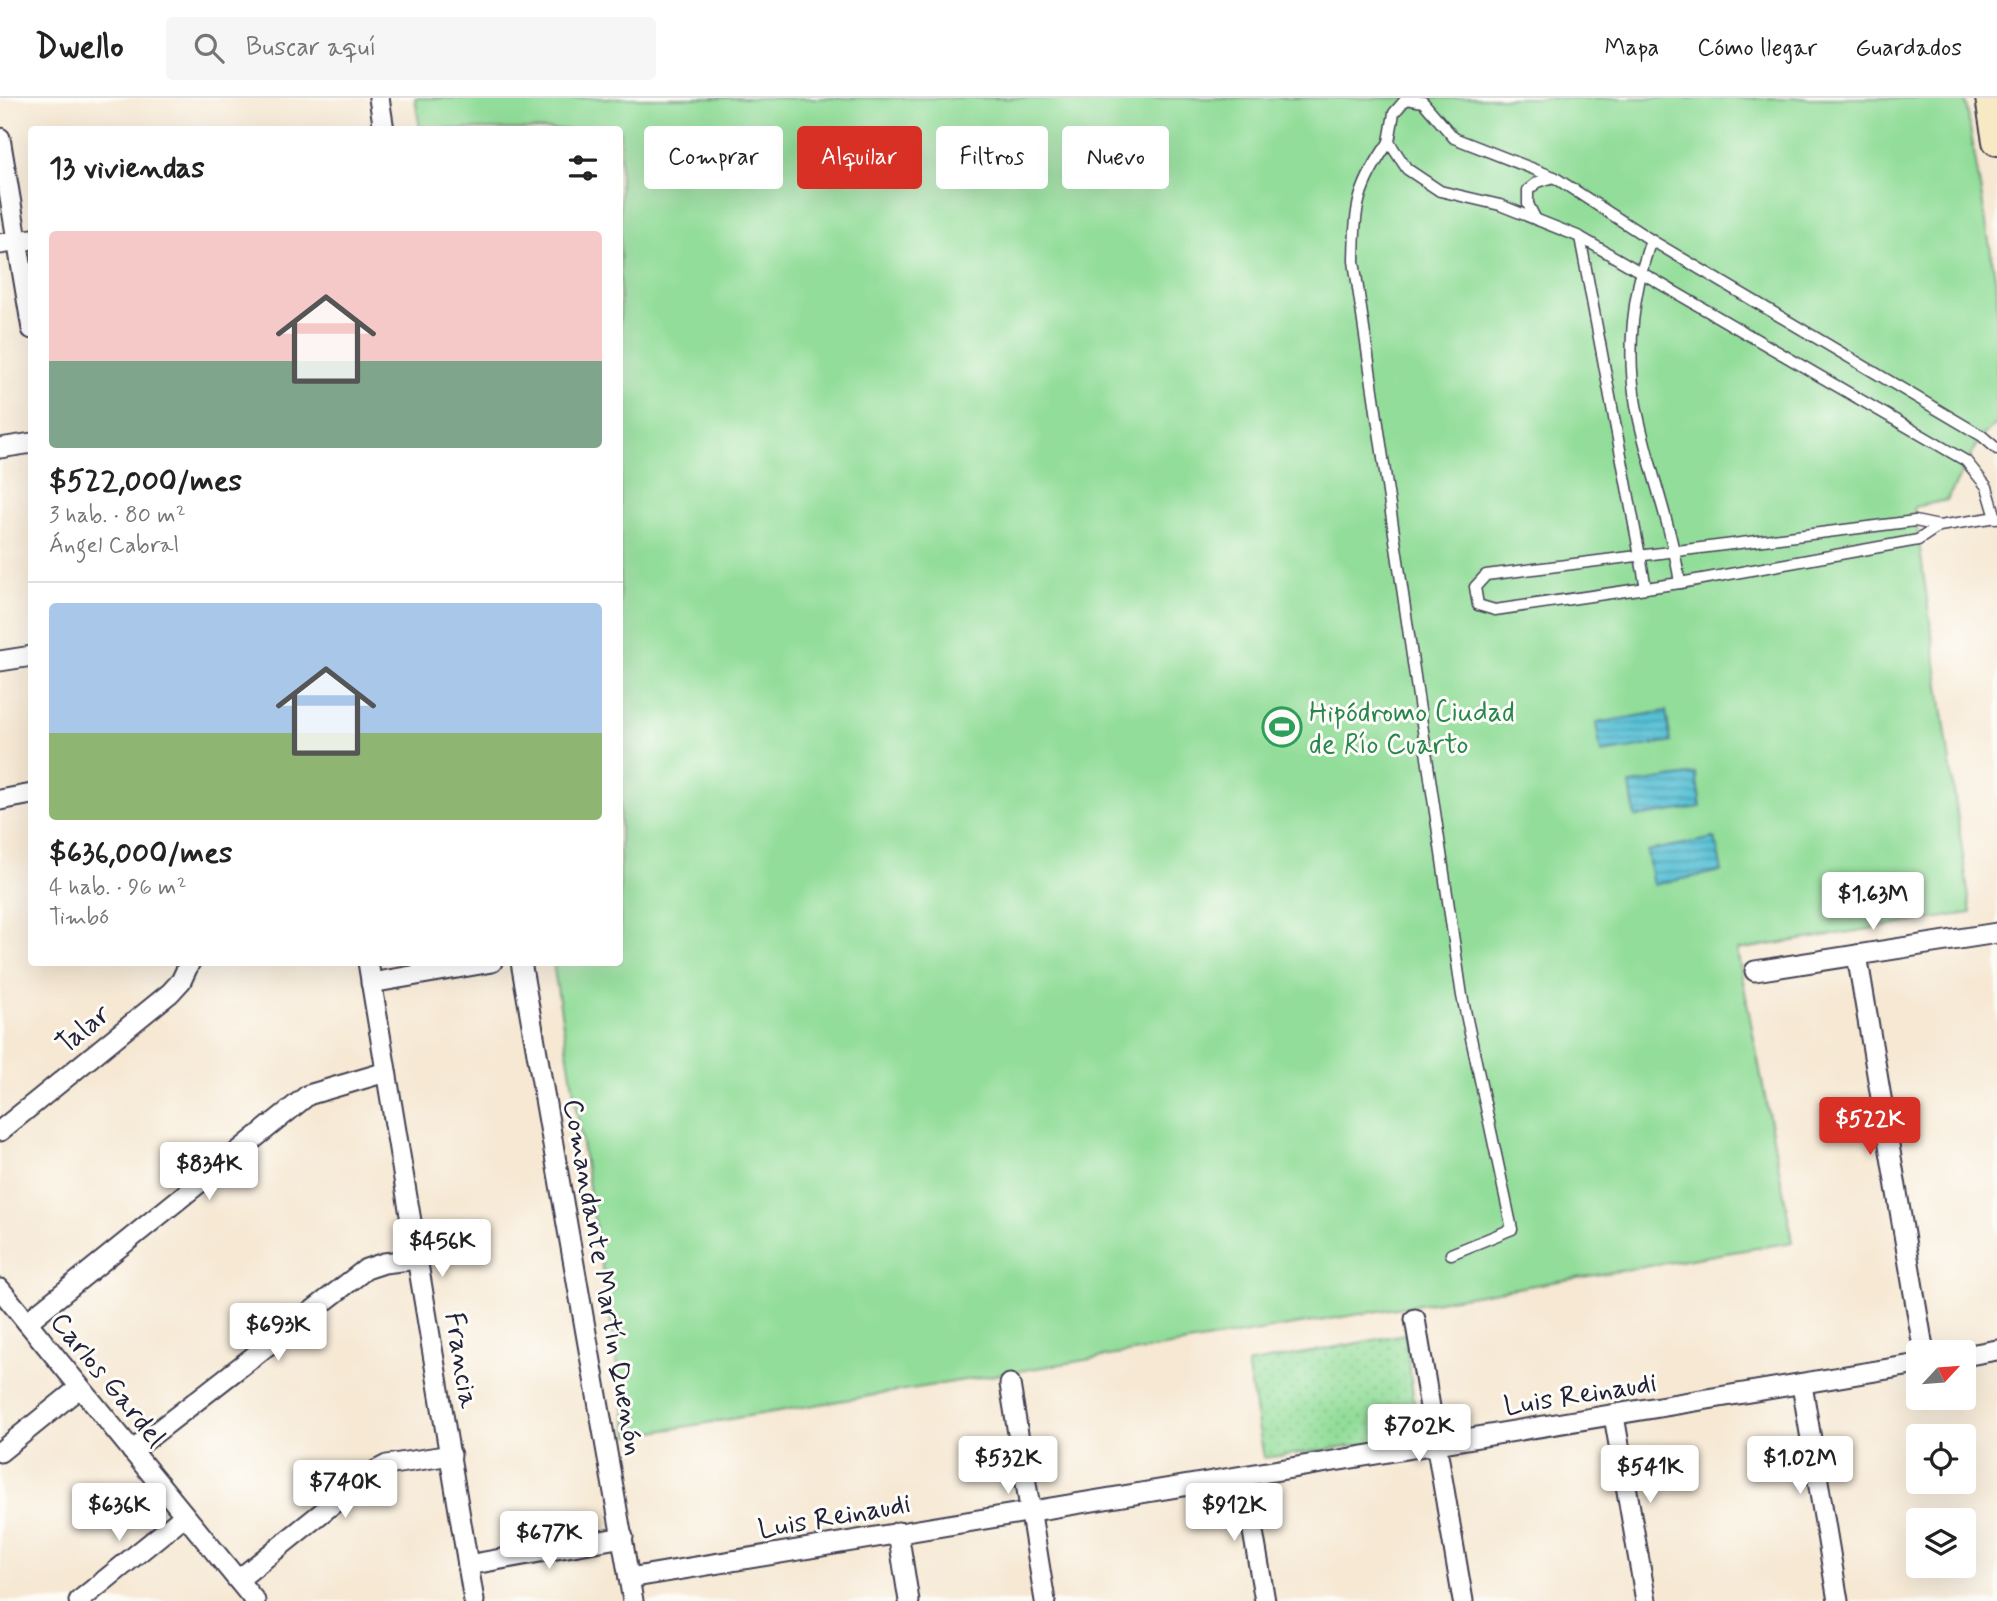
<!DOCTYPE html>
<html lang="es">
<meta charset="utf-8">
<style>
:root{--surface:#fff;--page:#f6f6f6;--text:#222;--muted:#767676;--line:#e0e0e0;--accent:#d93025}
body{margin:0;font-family:Mynerve,sans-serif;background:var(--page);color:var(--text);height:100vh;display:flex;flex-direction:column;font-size:26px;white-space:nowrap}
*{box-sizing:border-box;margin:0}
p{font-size:23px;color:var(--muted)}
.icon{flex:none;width:38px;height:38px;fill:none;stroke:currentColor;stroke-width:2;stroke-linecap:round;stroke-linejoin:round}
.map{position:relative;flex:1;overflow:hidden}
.side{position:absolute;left:28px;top:28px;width:595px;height:840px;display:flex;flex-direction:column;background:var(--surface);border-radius:7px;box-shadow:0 7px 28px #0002}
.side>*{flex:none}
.banner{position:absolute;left:644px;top:28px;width:665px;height:63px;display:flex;gap:14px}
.needle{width:46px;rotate:64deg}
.controls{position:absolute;left:1906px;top:1242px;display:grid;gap:14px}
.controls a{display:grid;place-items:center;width:70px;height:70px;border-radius:7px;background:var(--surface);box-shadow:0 7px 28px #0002;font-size:35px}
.price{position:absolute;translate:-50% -60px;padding:0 16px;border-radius:7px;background:#fff;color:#222;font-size:23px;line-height:46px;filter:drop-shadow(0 2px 4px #0008)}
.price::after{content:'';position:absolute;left:50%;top:42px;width:21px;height:16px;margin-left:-10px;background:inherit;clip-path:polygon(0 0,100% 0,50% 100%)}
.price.active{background:var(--accent);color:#fff}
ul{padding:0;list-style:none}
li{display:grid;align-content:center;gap:14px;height:371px;padding:0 21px}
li+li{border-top:2px solid var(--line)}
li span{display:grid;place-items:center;height:217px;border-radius:7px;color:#555}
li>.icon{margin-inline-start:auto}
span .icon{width:126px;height:126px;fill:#fffc;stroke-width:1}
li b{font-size:30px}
h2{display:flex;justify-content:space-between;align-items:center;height:84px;padding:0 21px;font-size:30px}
.chip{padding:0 24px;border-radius:7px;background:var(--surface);box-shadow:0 7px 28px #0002;font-size:24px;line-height:63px}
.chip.active{background:var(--accent);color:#fff}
header{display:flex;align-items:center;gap:42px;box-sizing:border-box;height:98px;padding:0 35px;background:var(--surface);border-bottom:2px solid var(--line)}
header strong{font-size:33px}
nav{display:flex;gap:38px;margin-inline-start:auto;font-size:24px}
.search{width:490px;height:63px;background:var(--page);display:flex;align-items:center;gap:18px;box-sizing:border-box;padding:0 24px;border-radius:7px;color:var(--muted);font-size:26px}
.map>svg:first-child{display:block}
.grass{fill:#92dd99;stroke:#5a806a;stroke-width:2}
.park{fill:url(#park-dots);stroke:#5a806a;stroke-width:2}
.water{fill:url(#water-rules);stroke:#3e7288;stroke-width:2}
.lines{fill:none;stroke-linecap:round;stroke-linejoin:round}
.service-casing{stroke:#424052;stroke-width:13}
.minor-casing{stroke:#424052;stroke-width:23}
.secondary-casing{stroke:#424052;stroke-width:32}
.service{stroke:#fff;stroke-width:10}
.minor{stroke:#fff;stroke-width:19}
.secondary{stroke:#f7e9c3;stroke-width:28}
.labels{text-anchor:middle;stroke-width:6;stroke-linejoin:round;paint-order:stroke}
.leisure-label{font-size:28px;fill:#27864d;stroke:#fdfcf7;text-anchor:start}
.street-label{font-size:28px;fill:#22223b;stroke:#fdfcf7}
</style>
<header>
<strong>Dwello</strong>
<div class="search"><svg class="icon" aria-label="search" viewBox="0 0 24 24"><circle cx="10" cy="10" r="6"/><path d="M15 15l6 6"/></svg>Buscar aquí</div>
<nav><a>Mapa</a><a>Cómo llegar</a><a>Guardados</a></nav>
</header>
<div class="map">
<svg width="1997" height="1503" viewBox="0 0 1997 1503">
<defs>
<pattern id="park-dots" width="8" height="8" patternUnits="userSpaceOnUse" patternTransform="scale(1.75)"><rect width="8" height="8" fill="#92dd99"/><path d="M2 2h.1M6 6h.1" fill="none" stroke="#7ebd85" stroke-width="1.8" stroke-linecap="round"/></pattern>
<pattern id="water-rules" width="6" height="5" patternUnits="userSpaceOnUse" patternTransform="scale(1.75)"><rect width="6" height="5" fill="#59c1d5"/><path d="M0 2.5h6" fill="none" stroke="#499cae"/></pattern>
</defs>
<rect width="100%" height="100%" fill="#fdfcf7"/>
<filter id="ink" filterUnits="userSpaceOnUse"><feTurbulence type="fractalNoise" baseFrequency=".0143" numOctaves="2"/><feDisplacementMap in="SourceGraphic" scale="14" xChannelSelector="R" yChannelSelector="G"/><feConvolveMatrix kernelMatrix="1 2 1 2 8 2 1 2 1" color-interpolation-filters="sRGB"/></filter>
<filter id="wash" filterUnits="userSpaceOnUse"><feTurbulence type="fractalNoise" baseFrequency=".00686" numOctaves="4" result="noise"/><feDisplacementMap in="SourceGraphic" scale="28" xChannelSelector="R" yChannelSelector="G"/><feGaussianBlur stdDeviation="1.57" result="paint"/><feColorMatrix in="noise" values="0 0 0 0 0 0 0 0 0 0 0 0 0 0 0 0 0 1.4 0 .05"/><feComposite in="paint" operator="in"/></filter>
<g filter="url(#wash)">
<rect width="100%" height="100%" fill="#f6e8d3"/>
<polygon class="grass" points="415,0 1965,0 1997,190 1997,326 1982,338 1947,402 1914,409 1971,815 1737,852 1793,1144 629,1338 553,865 620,864 620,32 420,31"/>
<polygon class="park" points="1405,1236 1416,1320 1406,1341 1264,1360 1247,1266"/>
<g class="water">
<polygon points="1666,613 1671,644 1601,655 1596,625"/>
<polygon points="1696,676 1701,709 1635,719 1630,686"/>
<polygon points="1715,740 1722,773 1653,787 1647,753"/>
</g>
</g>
<g filter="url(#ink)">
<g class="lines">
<g class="service-casing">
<g id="service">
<path d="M1389,44C1357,90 1355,107 1354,163L1462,898L1512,1131L1451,1156"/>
<polyline points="1535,120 1528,106 1528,92 1538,84 1554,79"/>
<polyline points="1580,139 1646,490"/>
<path d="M1651,142C1633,193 1626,253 1636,307C1647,367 1671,424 1680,485"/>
<polyline points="1996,420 1987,389 1966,363 1580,139 1500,107 1440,93 1407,71 1389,44 1394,15 1406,1 1423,4 1454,40 1554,79 1651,142 1982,338 1997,351"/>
<polyline points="1939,428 1918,442 1680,485 1495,512 1478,507 1475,489 1486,477 1915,423 1939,428 1997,419"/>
</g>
</g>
<g class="minor-casing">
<g id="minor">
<polyline points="379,0 384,32"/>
<polyline points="0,40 32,231"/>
<polyline points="0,146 32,141"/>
<polyline points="0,350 32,345"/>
<polyline points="0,563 32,558"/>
<polyline points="0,702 32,696"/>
<polyline points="1857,857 1924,1255"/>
<polyline points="368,864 474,1503"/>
<polyline points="521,864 633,1503"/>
<polyline points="1755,873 1997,835"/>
<polyline points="371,885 492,864"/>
<polyline points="0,1033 170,895 181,883 190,864"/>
<polyline points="0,1191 255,1503"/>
<polyline points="1415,1221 1463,1503"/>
<polyline points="27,1224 308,997 386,974"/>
<polyline points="1964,1258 1997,1252"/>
<polyline points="1010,1286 1045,1503"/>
<polyline points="1802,1287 1838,1503"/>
<polyline points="1614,1318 1646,1503"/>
<polyline points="132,1353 366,1171 384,1165 418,1161"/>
<polyline points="0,1354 79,1290"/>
<polyline points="1244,1381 1265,1503"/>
<polyline points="898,1434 909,1503"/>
<polyline points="468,1467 623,1439"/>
<polyline points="629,1480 1918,1266"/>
<polyline points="238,1482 370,1376 387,1367 451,1357"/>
<polyline points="79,1503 184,1418"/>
</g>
</g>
<g class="secondary-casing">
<polyline id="secondary" points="1990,0 1997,43"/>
</g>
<use href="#service" class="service"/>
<use href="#minor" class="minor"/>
<use href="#secondary" class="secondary"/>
</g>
</g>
<defs>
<g id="stadium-ring" transform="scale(2.0125)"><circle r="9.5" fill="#fdfcf7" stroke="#2e9e5b" stroke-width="1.5"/><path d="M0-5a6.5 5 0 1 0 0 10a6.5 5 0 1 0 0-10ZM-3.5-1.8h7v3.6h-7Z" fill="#2e9e5b"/></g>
</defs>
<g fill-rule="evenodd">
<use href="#stadium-ring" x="1282" y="629"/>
</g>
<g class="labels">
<g class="leisure-label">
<text x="1309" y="623">Hipódromo Ciudad<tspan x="1309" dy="32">de Río Cuarto</tspan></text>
</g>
<g class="street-label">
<text transform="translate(82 930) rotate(-39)" y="10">Talar</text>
<text transform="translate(605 1179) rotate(80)" y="10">Comandante Martín Quenón</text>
<text transform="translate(463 1262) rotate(81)" y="10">Francia</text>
<text transform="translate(109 1281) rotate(51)" y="10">Carlos Gardel</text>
<text transform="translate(1580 1295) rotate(-9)" y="10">Luis Reinaudi</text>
<text transform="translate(834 1417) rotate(-10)" y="10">Luis Reinaudi</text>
</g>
</g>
</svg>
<div class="controls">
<a><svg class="needle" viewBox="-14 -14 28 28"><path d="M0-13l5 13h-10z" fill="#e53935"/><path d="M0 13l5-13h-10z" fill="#767676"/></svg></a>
<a><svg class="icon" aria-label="locate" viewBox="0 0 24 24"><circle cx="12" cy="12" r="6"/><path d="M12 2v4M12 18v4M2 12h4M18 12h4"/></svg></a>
<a><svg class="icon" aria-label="layers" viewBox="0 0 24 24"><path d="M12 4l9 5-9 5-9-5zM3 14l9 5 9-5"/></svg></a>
</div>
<b class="price" style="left:1873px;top:834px">$1.63M</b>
<b class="price active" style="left:1870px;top:1059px">$522K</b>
<b class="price" style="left:209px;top:1104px">$834K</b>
<b class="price" style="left:442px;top:1181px">$456K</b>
<b class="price" style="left:278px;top:1265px">$693K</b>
<b class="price" style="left:1419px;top:1366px">$702K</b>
<b class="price" style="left:1008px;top:1398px">$532K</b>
<b class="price" style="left:1800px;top:1398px">$1.02M</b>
<b class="price" style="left:1650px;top:1407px">$541K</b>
<b class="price" style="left:345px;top:1422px">$740K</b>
<b class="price" style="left:119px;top:1445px">$636K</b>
<b class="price" style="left:1234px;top:1445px">$912K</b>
<b class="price" style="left:549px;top:1473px">$677K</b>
<div class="banner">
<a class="chip">Comprar</a>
<a class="chip active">Alquilar</a>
<a class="chip">Filtros</a>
<a class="chip">Nuevo</a>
</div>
<section class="side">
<h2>13 viviendas<svg class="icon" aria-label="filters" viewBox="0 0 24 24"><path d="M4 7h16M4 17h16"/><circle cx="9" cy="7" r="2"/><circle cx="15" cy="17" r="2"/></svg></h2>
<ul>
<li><span style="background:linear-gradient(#f6c9c9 60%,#7fa58c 0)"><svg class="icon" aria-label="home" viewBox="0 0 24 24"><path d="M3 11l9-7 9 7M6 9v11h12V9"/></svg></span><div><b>$522,000/mes</b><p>3 hab. · 80 m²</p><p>Ángel Cabral</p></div></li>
<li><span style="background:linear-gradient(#a9c7e8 60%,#8fb573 0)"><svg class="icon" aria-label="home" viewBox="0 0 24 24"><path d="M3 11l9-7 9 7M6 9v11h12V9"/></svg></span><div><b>$636,000/mes</b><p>4 hab. · 96 m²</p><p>Timbó</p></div></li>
</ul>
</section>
</div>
